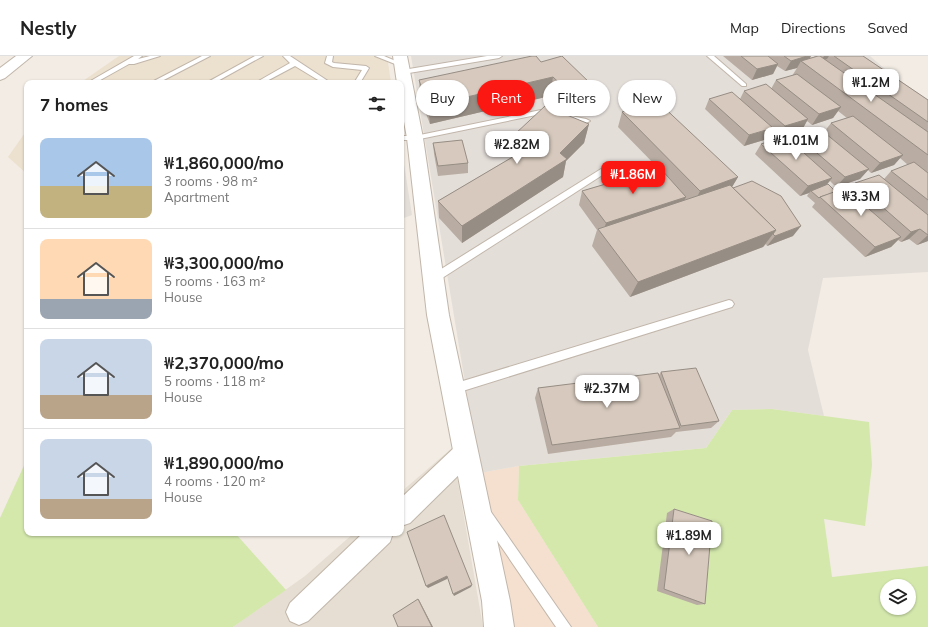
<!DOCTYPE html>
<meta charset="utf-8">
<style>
:root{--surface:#fff;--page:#f6f6f6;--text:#222;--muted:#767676;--line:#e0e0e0;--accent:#fc1812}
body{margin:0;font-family:Mulish,sans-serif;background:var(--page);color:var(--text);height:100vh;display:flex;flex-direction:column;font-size:15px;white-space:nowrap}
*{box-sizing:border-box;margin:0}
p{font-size:13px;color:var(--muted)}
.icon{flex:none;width:22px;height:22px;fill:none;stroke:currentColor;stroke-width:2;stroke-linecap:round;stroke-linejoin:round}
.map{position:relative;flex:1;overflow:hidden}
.drawer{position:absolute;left:24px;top:24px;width:380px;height:456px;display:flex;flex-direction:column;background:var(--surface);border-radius:8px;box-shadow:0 1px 3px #0004}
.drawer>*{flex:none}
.banner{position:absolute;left:416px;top:24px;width:380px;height:36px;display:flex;gap:8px}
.controls{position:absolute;left:880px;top:523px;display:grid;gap:8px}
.controls a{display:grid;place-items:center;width:36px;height:36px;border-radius:50%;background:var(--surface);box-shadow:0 1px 3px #0004;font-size:20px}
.price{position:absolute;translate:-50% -34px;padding:0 9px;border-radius:8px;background:#fff;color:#222;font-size:13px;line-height:26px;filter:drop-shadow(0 1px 2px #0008)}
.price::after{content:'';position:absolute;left:50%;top:24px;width:12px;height:9px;margin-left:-6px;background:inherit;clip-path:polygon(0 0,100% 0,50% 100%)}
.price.selected{background:var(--accent);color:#fff}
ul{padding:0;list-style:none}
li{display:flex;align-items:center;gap:12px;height:100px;padding:0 16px}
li+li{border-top:1px solid var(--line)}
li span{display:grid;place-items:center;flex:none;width:112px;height:80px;border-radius:8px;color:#555}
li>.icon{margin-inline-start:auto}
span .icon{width:48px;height:48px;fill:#fffc;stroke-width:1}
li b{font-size:17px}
h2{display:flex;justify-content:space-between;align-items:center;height:48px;padding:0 16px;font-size:17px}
.chip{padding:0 14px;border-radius:18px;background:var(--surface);box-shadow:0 1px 3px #0004;font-size:14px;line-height:36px}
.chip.selected{background:var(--accent);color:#fff}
header{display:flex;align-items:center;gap:24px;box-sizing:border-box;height:56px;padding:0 20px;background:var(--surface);border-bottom:1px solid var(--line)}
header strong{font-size:19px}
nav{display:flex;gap:22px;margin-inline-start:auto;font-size:14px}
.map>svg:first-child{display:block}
.residential{fill:#e6ded2}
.commercial{fill:#f5e0cf}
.industrial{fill:#e4ded9}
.education{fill:#ece0ce}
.green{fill:#d4e8ac;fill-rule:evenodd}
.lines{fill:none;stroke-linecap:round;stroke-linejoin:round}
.service-casing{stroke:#c1b6aa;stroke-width:2}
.minor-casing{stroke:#c1b6aa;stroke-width:2}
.tertiary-casing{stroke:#c1b6aa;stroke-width:2}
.service{fill:#fff;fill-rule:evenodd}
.minor{fill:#fff;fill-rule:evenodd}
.tertiary{fill:#fff;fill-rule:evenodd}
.wall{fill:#b9ada3;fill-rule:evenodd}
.shaded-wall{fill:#968d84}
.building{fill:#d7c9bd;stroke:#968d84}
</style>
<header>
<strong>Nestly</strong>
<nav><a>Map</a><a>Directions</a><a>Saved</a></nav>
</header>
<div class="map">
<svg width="928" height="571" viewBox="0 0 928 571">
<rect width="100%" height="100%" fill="#f2ece4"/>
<polygon class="residential" points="452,392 483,571 233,571 305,520 354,477 401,477 401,436"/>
<polygon class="commercial" points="519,410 518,444 598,571 505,571 480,417"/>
<g class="industrial">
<polygon points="411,0 870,0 914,38 928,48 928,216 823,222 808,294 824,360 772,353 732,354 706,392 519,410 480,417"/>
<polygon points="401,89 412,159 401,163"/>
</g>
<g class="education">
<polygon points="119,0 387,0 391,27 80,27"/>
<polygon points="27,74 27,118 8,101"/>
</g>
<g class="green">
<path d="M772,353L869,366L872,409L865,470L824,463L832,521L928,510V571H598L518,444L519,410L706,392L732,354ZM887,530H909V552H887Z"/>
<polygon points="27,403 27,477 235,477 286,534 233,571 0,571 0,462"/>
</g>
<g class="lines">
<g class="service-casing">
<g id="service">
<polygon points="134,0 142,0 138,3 150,0 160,0 134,8 129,8 95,27 87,27"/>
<polygon points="202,0 210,0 158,27 150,27"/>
<polygon points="255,0 263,0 214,27 206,27"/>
<polygon points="283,0 290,0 331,27 323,27 295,10 263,27 255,27 290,7"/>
<polygon points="327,0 333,0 332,6 334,7 366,10 369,12 360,27 354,27 362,14 333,11 325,7"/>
<polygon points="375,0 384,0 405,9 400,10"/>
<polygon points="487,0 502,0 499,2 403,18 400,16 403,14"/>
<polygon points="707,0 714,0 746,28 746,30 742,30"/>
<polygon points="541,54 586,63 590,65 586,67 541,58 415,84 401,84 401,80 415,80"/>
<polygon points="601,113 605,116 604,118 436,226 430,226 428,223 430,220"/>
<polygon points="729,244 732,245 734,248 732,251 453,338 449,336 448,333 449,330 453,328"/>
<polygon points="487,454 491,456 571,571 556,571 483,464 481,460 483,456"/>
</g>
</g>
<g class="minor-casing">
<g id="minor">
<polygon points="465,386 473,389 476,397 473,405 410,467 401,470 401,442 457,389"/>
<polygon points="363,477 393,477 390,486 308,565 299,569 290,565 286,556 290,547"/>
</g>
</g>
<g class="tertiary-casing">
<g id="tertiary">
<polygon points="16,0 32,0 5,22 0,24 0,12"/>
<polygon points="393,0 407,0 423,82 449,259 510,545 514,571 484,571 482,545 427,259 407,82 401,49 401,27 397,27"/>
</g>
</g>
<use href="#service" class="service"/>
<use href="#minor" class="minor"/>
<use href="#tertiary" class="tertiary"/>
</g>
<g class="wall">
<path d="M723,0H811L810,2L815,1L814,0H863L928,44V185L917,189L909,183L901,186L898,184L891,191L865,201L812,151L815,147L807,140L809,137L800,140L755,98L761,88L792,87L797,80L824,76L831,67L847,62L838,55L833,62L812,69L807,65L802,74L779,81L772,75L767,83L744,90L705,53L709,43H740L744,35L771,33L776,24L792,20L797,12L785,15L777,10L773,18L752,24ZM900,102L908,109L891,115L884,123L855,127L848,135L836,136L827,128L830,125L836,131L860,123L868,114L871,117L894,109Z"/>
<polygon points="541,6 586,47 563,53 550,40 430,68 420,43 419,24"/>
<polygon points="622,56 738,121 732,131 793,180 767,190 766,188 763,191 630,241 592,190 597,174 579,149 582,135 658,112 618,71"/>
<polygon points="589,68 584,87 566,105 563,121 462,187 439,162 438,145 516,99 512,98 514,79"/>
<polygon points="433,87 468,107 468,117 438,120 434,98"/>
<polygon points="661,316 719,365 711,372 676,376 671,381 548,398 535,342 538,332 659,319"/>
<polygon points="674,453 705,548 697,549 657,535 667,457"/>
</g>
<g class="shaded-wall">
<polygon points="807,0 811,0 806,9 801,5 797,12 785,15 791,5"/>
<polygon points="824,0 829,0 827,3 821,5"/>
<polygon points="778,8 773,18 752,24 757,13"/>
<polygon points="553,21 550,40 430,68 428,50"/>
<polygon points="591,28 586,47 563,53 567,34"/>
<polygon points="841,51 833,62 812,69 819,58"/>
<polygon points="808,63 802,74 779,81 785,70"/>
<polygon points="589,68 584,87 566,105 563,121 462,187 462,170 560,97"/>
<polygon points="773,72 767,83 744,90 749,79"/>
<polygon points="903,99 894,109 871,117 880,107"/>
<polygon points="869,113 860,123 836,131 845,121"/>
<polygon points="738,121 729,136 693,149 700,135"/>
<polygon points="832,122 824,132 811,135 809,137 800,140 808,130"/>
<polygon points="686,141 679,155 602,179 606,167"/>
<polygon points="801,170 793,180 767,190 775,180"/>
<polygon points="920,173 909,183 901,186 911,176"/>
<polygon points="776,174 763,191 630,241 638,226"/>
<polygon points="928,179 928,185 917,189"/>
<polygon points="901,181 891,191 865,201 875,191"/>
<polygon points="447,520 447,523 428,532 426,530"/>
<polygon points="472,529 471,531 454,540 453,538"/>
<polygon points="418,543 419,544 433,571 432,571"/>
</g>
<g class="building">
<polygon points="532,0 536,0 541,6 562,0 591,28 567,34 553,21 428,50 419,24"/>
<polygon points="741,0 768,0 778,8 757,13"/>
<polygon points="784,0 807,0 791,5"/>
<polygon points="818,0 820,0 928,76 928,99 801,5"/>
<polygon points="834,0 863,0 928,44 928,66"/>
<polygon points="797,18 841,51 819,58 776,24"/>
<polygon points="766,28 808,63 785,70 744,35"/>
<polygon points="732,36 773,72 749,79 709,43"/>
<polygon points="657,45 738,121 700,135 622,56"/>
<polygon points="545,50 589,68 560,97 567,103 462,170 438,145 533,89 514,79"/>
<polygon points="853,60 903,99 880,107 831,67"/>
<polygon points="820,73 869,113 845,121 797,80"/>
<polygon points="785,80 832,122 808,130 761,88"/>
<polygon points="462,84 468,107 438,110 433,87"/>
<polygon points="914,106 928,117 928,144 891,115"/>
<polygon points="660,112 686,141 606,167 582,135"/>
<polygon points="879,119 928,159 928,179 920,173 911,176 855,127"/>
<polygon points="752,125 781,140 801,170 775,180 773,178 776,174 733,132"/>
<polygon points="828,128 836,136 820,141 819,142 811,135"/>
<polygon points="730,129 776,174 638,226 598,173"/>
<polygon points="845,132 901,181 875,191 820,141"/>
<polygon points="696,312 719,365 681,370 661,316"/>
<polygon points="658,317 680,372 552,389 538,332"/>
<polygon points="674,453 712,465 705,548 664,533"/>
<polygon points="444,459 472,529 453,538 447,520 426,530 407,476"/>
<polygon points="418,543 432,571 398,571 393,559"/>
</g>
</svg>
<div class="controls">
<a><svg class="icon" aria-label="layers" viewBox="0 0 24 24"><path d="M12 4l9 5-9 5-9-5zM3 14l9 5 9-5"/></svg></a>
</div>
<b class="price" style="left:871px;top:47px">₩1.2M</b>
<b class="price" style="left:796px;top:105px">₩1.01M</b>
<b class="price" style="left:517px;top:109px">₩2.82M</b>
<b class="price selected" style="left:633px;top:139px">₩1.86M</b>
<b class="price" style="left:861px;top:161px">₩3.3M</b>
<b class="price" style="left:607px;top:353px">₩2.37M</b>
<b class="price" style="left:689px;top:500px">₩1.89M</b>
<div class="banner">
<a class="chip">Buy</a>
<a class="chip selected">Rent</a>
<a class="chip">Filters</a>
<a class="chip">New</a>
</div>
<section class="drawer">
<h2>7 homes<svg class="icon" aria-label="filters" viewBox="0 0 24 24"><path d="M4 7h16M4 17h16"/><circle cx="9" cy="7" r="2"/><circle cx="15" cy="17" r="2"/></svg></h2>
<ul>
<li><span style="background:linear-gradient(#a9c7e8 60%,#c2b280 0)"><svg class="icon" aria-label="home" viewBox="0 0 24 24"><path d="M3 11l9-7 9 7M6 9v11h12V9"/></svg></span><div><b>₩1,860,000/mo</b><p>3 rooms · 98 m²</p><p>Apartment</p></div></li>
<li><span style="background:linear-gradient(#ffd9b3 75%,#9aa5b1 0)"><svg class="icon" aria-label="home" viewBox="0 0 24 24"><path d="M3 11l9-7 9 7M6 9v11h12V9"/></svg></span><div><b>₩3,300,000/mo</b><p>5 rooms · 163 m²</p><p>House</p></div></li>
<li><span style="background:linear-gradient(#c9d6e8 70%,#b9a48a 0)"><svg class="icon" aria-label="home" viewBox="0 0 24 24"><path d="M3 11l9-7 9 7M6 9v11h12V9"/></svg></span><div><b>₩2,370,000/mo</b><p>5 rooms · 118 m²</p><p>House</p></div></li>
<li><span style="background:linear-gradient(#c9d6e8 75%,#b9a48a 0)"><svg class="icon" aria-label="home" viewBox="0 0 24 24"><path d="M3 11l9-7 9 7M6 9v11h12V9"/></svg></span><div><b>₩1,890,000/mo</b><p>4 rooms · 120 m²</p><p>House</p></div></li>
</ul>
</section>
</div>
